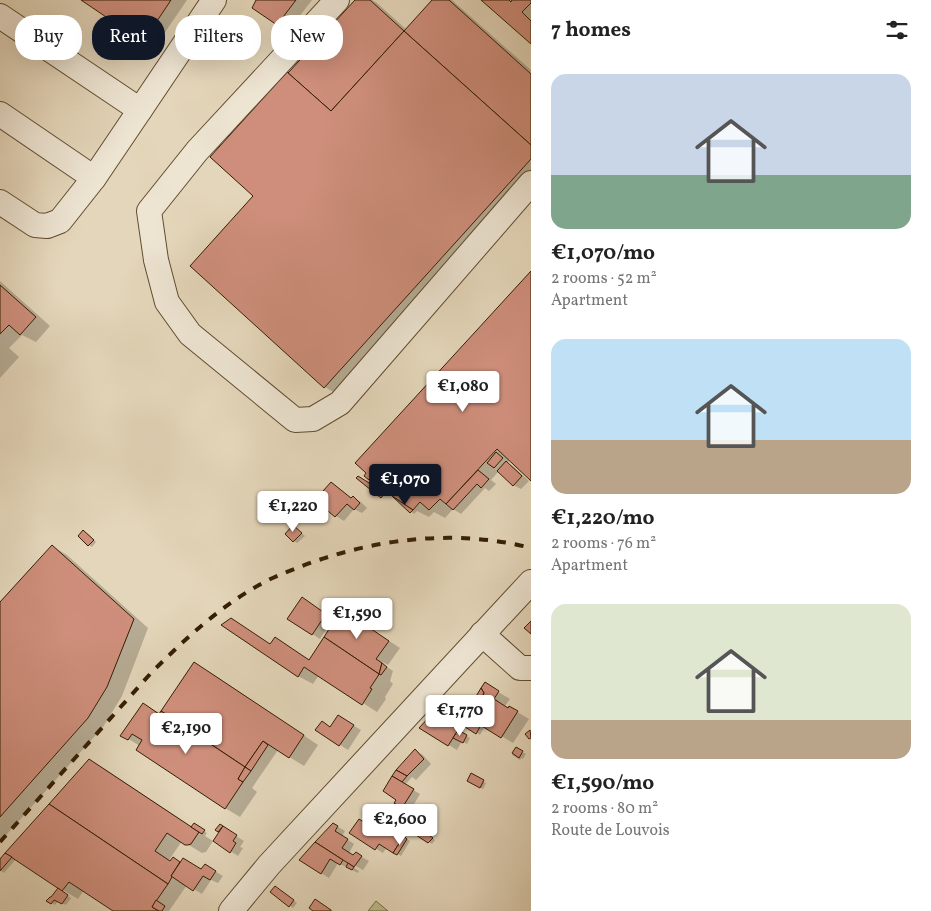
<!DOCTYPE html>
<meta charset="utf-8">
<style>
:root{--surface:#fff;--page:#f2f2f2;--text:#222;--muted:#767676;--accent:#111827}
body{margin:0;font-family:Vollkorn,serif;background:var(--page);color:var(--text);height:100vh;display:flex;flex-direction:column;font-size:19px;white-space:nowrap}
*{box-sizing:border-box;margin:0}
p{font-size:16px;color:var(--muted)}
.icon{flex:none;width:28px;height:28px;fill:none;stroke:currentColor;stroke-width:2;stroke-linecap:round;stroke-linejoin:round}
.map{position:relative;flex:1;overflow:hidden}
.details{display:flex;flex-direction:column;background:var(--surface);width:400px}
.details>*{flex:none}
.guide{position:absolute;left:15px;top:15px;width:440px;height:45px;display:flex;gap:10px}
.price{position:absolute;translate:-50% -42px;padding:0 11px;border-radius:5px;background:#fff;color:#222;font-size:16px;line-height:32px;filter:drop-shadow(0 1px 2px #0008)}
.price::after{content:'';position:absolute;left:50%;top:30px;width:15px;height:11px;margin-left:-8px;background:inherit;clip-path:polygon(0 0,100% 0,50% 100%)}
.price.selected{background:var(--accent);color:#fff}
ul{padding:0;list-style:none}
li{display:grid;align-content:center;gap:10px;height:265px;padding:0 20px}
li span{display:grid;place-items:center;height:155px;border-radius:15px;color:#555}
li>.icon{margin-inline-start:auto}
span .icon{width:90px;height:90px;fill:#fffc;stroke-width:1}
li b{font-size:21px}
h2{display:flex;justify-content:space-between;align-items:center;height:60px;padding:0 20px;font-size:21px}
.chip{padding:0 18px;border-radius:20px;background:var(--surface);box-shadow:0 5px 20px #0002;font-size:18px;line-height:45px}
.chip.selected{background:var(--accent);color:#fff}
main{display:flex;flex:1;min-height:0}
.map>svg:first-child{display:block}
.green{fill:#bcbc8a;stroke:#786d46}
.shadow{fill:#0003}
.building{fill:#ce8e7b;stroke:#341e02}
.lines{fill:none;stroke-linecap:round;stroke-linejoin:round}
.minor-casing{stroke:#604c30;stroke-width:26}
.minor{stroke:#ede4d2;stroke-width:24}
.rail{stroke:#341e02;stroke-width:4;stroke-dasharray:9 9;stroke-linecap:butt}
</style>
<main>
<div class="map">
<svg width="531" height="911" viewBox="0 0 531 911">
<rect width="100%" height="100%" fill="#e4d6ba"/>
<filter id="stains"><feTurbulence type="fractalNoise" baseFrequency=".004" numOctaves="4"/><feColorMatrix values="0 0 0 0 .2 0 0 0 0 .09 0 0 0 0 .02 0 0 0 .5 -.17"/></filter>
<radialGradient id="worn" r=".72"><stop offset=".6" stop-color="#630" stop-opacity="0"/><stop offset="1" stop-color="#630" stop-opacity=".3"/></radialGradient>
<polygon class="green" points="376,901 388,911 368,911"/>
<g class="shadow">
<polygon points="83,0 187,0 155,47"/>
<polygon points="258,0 312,0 289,30 277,24"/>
<polygon points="357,0 372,0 377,3 407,30 434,0 452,0 531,70 531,183 340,396 325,387 191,266 255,196 289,74"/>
<polygon points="483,0 531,0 531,42"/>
<polygon points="531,273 510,460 507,463 514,467 529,481 521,489 513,485 499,471 491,480 496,484 489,491 485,488 461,514 453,509 445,518 434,512 429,517 417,511 414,514 384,488 370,479"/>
<polygon points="0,281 50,326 36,342 22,335 9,348 19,357 0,378"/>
<polygon points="332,484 339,488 352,499 353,498 361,502 367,508 362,513 354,509 344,521 336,516 317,500"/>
<polygon points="294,526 305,536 297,543 294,541"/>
<polygon points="87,533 96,542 92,547 89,545"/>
<polygon points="52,546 67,555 148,628 122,696 103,727 0,842 0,604"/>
<polygon points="309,603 333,619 320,639 289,619"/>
<polygon points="354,618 400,648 388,665 382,662 381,663 393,671 390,681 393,684 385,697 386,699 377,712 319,675 313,684 298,676 271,645 290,647 310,660"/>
<polygon points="210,672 318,745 304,766 278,750 252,788 257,792 240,817 225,808 140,746 122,735 143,704 160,714"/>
<polygon points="485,684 510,699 505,706 509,709 509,707 529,719 513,743 485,726 480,735 467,726"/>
<polygon points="432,716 470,738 467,744 462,741 457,750 421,728"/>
<polygon points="346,721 361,730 348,750 317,730 331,728"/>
<polygon points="516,749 526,754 523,759 522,758 520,760 512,755"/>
<polygon points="416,751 423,755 431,764 416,780 412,777 405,785 420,794 410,811 396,802 398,799 384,791"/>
<polygon points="90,760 105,769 192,827 194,825 207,833 205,836 213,841 206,852 202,853 182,841 169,860 171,862 173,859 181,863 202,871 213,870 223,876 218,883 211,880 202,894 187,885 169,911 115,911 84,890 78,899 63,890 16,859 4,873 0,870 0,861"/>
<polygon points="472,775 486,783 483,789 469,780"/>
<polygon points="333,824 345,831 342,836 354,844 349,853 354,856 356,854 369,861 363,870 352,864 351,866 359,871 358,873 338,863 329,878 301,860"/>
<polygon points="220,826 244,841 240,847 243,848 238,856 215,841 220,832 217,830"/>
<polygon points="384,826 410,841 401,856 387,847 383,853 351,833 380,833"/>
<polygon points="421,831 435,840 432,844 418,835"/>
<polygon points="58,890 71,898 66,905 58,901 55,905 48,901"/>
<polygon points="279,890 297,903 293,908 272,892"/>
</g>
<g class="building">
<polygon points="81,0 171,0 143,42"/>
<polygon points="256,0 296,0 277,25 252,8"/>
<polygon points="355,0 370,0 404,31 331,111 288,73"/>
<polygon points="432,0 449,0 531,74 531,145 404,31"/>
<polygon points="481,0 509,0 511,2 512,0 531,0 531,3 522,12 531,21 531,44"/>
<polygon points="404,31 531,145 531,159 324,388 190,266 253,196 210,157 287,72 331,111"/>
<polygon points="531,271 531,481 497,449 446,504 440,499 429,510 420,502 413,510 392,496 371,478 369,480 364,476 366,473 355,463"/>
<polygon points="0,285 36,317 20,335 9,325 0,334"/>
<polygon points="496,452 503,458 494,468 487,463"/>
<polygon points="506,461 522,476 513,486 497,471"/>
<polygon points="478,470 489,479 481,488 477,484 453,510 446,504"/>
<polygon points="358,476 385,493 381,498 356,478"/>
<polygon points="331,482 351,498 353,496 360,503 354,510 347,504 335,517 315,500"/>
<polygon points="392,496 413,510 410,513"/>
<polygon points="293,525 302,533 293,542 285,534"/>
<polygon points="83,530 94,540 88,546 78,536"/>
<polygon points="52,545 134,619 107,687 88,718 0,817 0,602"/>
<polygon points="302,597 326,614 312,635 287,619"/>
<polygon points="342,609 389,641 376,659 382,663 379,674 324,637"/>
<polygon points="231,618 270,644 275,637 309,660 324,637 379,674 378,676 370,688 372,689 362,705 304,667 298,677 221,625"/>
<polygon points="531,621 531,634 524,628"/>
<polygon points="194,662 304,735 289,758 263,741 245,767 161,711"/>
<polygon points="382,663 387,667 381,675 379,674"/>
<polygon points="485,682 499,691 494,699 508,708 509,706 518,711 501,738 469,718 484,693 481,688"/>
<polygon points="481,688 484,693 469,718 465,715"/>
<polygon points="143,703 159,714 161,711 245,767 238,779 243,782 225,809 136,750 142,740 132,734 128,740 120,736"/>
<polygon points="432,714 458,730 448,746 419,728"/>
<polygon points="338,715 354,725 339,746 315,730 322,721 330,727"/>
<polygon points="470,718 481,725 476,734 465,727"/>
<polygon points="458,730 467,735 463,743 453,738"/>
<polygon points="530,730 531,738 529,739 525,734"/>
<polygon points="263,741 268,745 251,771 245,767"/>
<polygon points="516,747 523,751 519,758 512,753"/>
<polygon points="415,749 424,759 407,776 396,770"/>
<polygon points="89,759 199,832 191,844 188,845 185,845 167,833 155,851 170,861 173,857 180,862 171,876 172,877 168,884 49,804"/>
<polygon points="245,767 251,771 243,782 238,779"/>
<polygon points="396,770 407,776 402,782 392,776"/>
<polygon points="471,773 484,780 480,788 467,781"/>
<polygon points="392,776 414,789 402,808 394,803 396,800 383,791"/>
<polygon points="49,804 168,884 152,907 159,911 113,911 69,882 62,891 5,853"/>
<polygon points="359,819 379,832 384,824 404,836 393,853 379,844 375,850 349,833"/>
<polygon points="194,823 205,830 202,834 191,827"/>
<polygon points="333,823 338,826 335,831 348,839 342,848 353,855 356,852 362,856 354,867 315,842"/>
<polygon points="220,824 223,826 218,832 215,830"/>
<polygon points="223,826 237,835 233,841 236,843 230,853 213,841"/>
<polygon points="420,829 433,838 428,843 416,835"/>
<polygon points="404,836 407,839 397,855 393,853"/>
<polygon points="315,842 343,860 340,865 330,859 321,874 299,860"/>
<polygon points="5,853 12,857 0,871 0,859"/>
<polygon points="183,858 201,869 205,864 216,871 210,880 203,876 193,891 171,876"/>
<polygon points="348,863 354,867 352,870 346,867"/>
<polygon points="275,886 294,900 289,907 270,892"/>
<polygon points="58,888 68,895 62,904 54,900 51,904 46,901 50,897 51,897"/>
<polygon points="315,899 331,910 331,911 313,911 309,908"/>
<polygon points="156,900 165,906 162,911 159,911 152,907"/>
</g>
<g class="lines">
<g class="minor-casing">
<g id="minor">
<polyline points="337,0 197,151 149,211 156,260 167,302 190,334 295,420 313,419 340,403 531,183"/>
<polyline points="0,16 140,110 214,0"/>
<polyline points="0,114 94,178 140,110"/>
<polyline points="0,202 35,225 47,226 60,221 94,178"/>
<polyline points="482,634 520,668 531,668"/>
<polyline points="231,911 269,865 531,582"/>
</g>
</g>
<use href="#minor" class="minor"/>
<path class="rail" d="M0,842L151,673C184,640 218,608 259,585C271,578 284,573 297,568C370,539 454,528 531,548"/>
</g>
<rect width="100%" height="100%" filter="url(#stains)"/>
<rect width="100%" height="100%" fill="url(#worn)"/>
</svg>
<b class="price" style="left:463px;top:413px">€1,080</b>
<b class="price selected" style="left:405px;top:506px">€1,070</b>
<b class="price" style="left:293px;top:533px">€1,220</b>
<b class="price" style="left:357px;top:640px">€1,590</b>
<b class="price" style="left:460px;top:737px">€1,770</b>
<b class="price" style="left:186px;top:755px">€2,190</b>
<b class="price" style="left:400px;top:846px">€2,600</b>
<div class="guide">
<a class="chip">Buy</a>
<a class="chip selected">Rent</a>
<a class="chip">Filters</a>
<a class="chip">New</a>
</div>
</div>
<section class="details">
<h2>7 homes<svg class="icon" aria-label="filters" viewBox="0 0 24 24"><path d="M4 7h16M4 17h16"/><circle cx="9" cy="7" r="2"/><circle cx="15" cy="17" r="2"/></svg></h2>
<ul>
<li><span style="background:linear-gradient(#c9d6e8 65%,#7fa58c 0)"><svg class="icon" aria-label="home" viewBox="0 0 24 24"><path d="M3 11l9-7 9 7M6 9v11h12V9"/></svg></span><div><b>€1,070/mo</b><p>2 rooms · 52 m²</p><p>Apartment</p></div></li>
<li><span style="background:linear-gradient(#bfe0f5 65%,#b9a48a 0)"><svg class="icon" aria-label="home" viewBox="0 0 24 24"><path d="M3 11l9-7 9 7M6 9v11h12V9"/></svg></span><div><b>€1,220/mo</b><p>2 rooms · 76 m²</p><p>Apartment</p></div></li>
<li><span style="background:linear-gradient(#dfe7d0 75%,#b9a48a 0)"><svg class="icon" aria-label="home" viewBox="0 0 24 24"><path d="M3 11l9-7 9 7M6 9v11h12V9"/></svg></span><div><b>€1,590/mo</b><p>2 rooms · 80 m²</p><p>Route de Louvois</p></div></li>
</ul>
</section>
</main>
